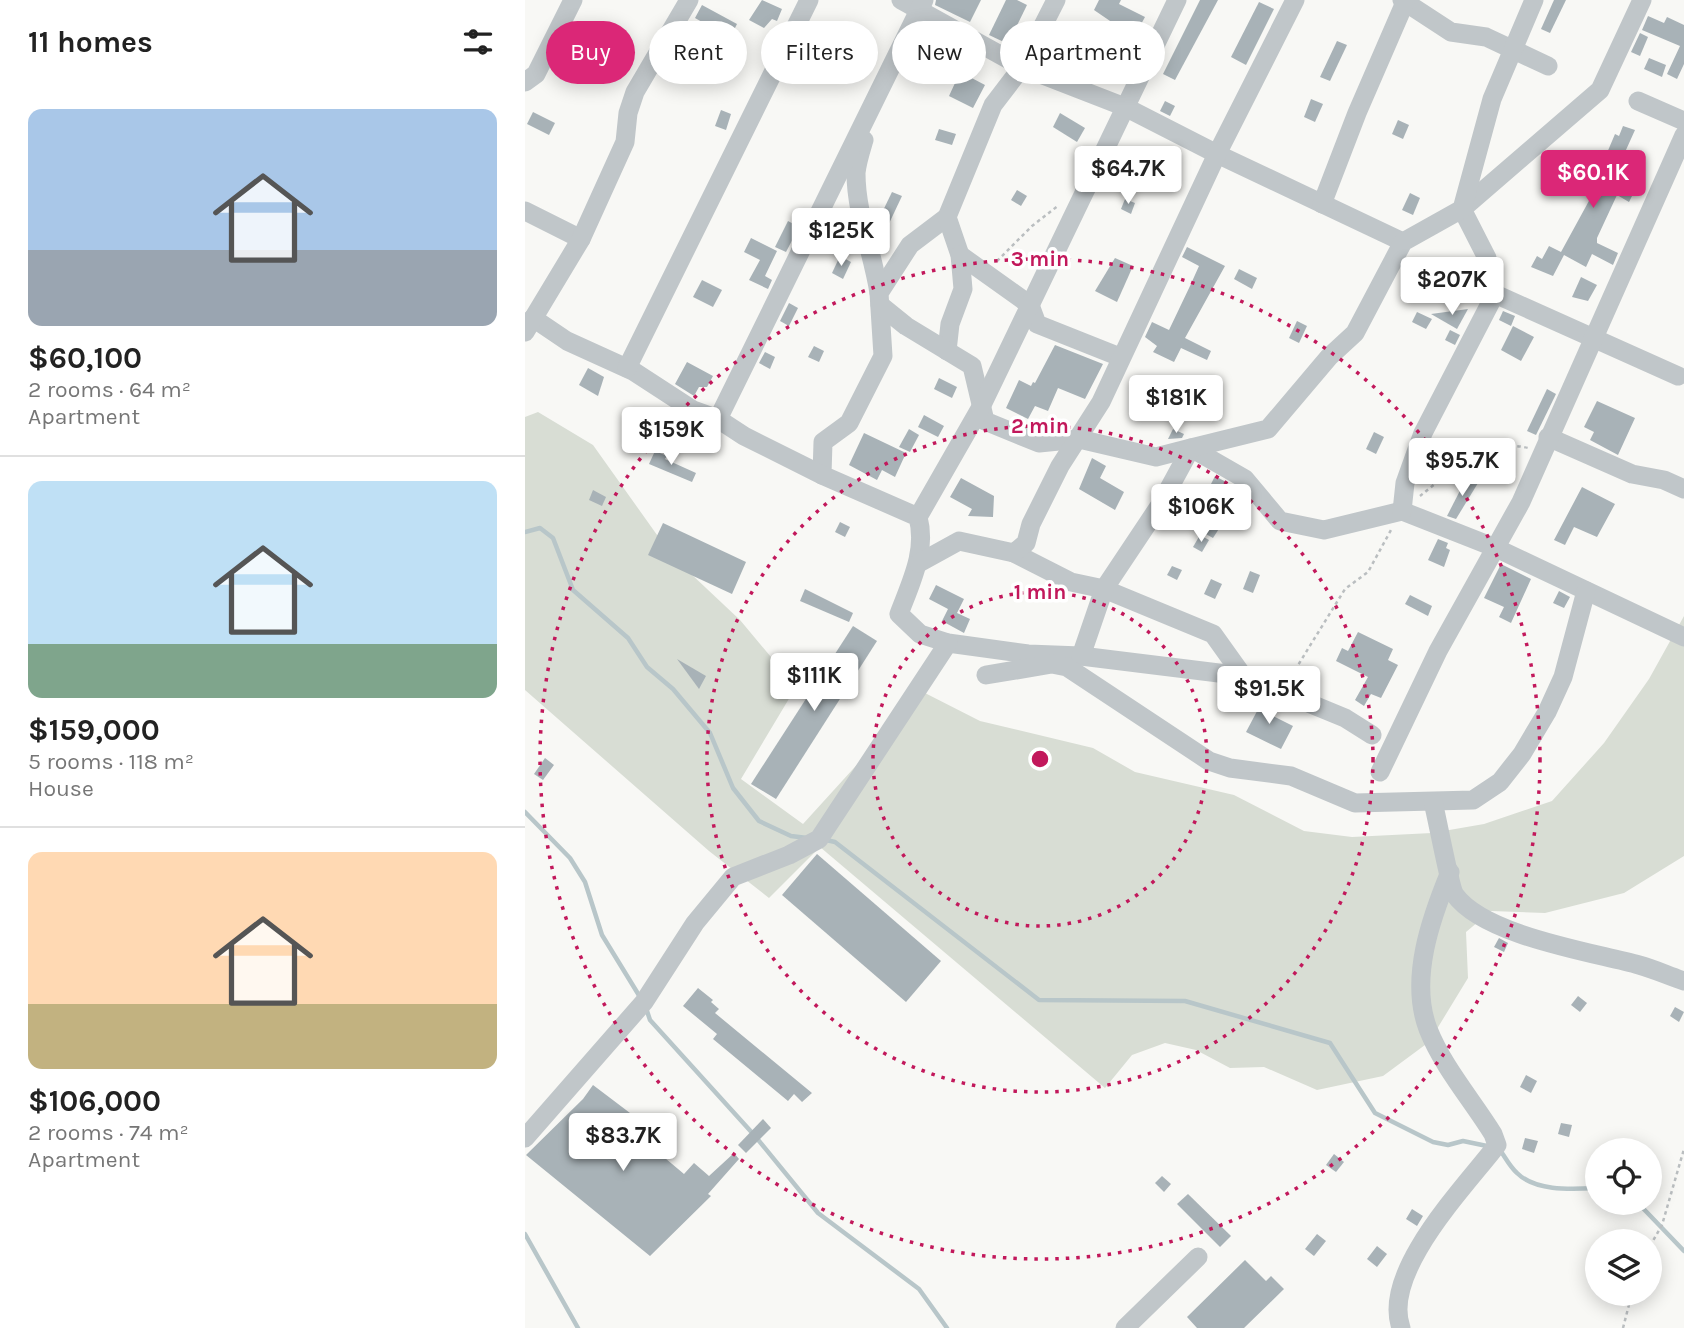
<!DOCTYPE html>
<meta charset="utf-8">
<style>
:root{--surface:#fff;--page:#f2f2f2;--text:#222;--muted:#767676;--line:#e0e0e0;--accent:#db2777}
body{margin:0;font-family:Karla,sans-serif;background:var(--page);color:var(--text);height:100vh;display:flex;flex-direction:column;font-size:26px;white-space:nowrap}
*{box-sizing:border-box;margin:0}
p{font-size:23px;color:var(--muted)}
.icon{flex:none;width:38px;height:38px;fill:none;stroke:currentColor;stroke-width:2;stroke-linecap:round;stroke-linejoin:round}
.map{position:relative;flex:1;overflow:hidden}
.details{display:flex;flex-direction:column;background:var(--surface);width:525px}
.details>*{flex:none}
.top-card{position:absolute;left:21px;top:21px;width:665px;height:63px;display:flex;gap:14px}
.tools{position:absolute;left:1060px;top:1138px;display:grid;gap:14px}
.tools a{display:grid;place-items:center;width:77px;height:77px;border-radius:50%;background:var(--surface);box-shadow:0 4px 18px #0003;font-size:35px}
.price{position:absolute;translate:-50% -60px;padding:0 16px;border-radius:7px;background:#fff;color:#222;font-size:23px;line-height:46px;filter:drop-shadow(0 2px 4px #0008)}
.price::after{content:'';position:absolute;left:50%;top:42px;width:21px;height:16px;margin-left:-10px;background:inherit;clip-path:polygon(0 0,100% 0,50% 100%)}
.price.active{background:var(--accent);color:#fff}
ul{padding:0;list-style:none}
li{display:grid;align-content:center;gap:14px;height:371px;padding:0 28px}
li+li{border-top:2px solid var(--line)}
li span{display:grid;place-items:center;height:217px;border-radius:14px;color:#555}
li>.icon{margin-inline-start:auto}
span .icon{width:126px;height:126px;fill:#fffc;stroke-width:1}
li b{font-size:30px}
h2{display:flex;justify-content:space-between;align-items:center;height:84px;padding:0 28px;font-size:30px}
.chip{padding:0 24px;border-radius:32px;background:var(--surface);box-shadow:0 4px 18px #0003;font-size:24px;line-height:63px}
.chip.active{background:var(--accent);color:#fff}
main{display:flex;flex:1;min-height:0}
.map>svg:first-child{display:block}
.green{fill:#d8ddd4}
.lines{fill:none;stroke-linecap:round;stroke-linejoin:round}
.stream{stroke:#b8c6c9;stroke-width:4.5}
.building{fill:#a8b2b7}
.path{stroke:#babec0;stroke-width:2.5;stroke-dasharray:3.5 3.5;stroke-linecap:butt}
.minor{stroke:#c0c6c9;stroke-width:19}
.ring{fill:none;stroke:#c2185b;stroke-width:3.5;stroke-dasharray:3.5 7}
.centre{fill:#c2185b;stroke:#fff;stroke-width:3.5}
.ring-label{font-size:21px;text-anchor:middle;font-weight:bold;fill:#c2185b;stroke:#fff;stroke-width:7;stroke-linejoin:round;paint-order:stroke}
</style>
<main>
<section class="details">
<h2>11 homes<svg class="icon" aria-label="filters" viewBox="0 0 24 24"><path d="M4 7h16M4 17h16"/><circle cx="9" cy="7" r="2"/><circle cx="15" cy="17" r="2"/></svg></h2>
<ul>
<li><span style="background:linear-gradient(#a9c7e8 65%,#9aa5b1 0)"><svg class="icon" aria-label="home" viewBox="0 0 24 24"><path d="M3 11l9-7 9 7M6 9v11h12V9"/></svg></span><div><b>$60,100</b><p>2 rooms · 64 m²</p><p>Apartment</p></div></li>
<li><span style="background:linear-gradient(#bfe0f5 75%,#7fa58c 0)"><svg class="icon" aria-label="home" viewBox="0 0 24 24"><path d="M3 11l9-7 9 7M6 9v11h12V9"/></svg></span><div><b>$159,000</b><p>5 rooms · 118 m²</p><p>House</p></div></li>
<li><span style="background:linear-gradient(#ffd9b3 70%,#c2b280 0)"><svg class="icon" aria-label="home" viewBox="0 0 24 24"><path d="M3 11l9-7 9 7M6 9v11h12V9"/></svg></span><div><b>$106,000</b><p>2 rooms · 74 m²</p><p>Apartment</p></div></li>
</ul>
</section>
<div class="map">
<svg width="1159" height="1328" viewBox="0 0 1159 1328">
<rect width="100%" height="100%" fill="#f8f8f5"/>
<polygon class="green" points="13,412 68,445 147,556 215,620 271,687 216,779 278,824 398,692 455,721 568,748 610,772 709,795 779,831 827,837 907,833 959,824 1027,801 1079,743 1124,679 1159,616 1159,856 1099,893 1020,913 966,911 941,932 943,978 904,1042 858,1076 792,1090 739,1067 705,1068 671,1050 640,1043 607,1055 580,1088 295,847 244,898 184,851 0,690 0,417"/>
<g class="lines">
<g class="stream">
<polyline points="0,532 15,528 28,538 48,590 103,638 122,667 148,689 185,733 208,788 234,821 266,836 282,838"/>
<polyline points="0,812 45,858 60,882 77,935 115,997"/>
<polyline points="301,840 310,842 514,1000 660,1001 805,1043 850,1113 908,1142 923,1145 938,1141 962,1146"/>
<polyline points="121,1008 125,1020 230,1136 293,1213 394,1289 422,1328"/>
<path d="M975,1150C980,1157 985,1167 992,1173C1011,1192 1048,1189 1073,1188"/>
<polyline points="1112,1202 1159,1251"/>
<polyline points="0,1234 53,1328"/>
</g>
</g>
<g class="building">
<polygon points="237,0 257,9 252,21 247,19 239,28 224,20"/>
<polygon points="411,0 456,0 445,22 410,5"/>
<polygon points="481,0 492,0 502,5 483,44 464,35"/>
<polygon points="574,0 596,0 594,4 620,17 609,37 598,31 589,47 579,42 588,23 569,10"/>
<polygon points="675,0 693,0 650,80 638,74"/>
<polygon points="1029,0 1041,0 1025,33 1016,29"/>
<polygon points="734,2 749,9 721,65 706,57"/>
<polygon points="177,5 212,24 196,56 184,49 193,31 170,18"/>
<polygon points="1123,16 1139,23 1142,17 1159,25 1159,64 1152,79 1142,74 1155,46 1117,30"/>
<polygon points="399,27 451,55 441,75 460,85 448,108 424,96 430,83 398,67 410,44 395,37"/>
<polygon points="297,29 320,40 311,59 289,48 291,44 286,42 292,30"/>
<polygon points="1115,33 1123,37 1115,56 1106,52"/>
<polygon points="66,41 83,49 78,59 62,51"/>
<polygon points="812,41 822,45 805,81 795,77"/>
<polygon points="1124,58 1141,65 1137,77 1119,69"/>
<polygon points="786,99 798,104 790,122 779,117"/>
<polygon points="640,101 650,106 645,116 635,111"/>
<polygon points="196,110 206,114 201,130 190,126"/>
<polygon points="8,112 30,123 24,135 2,124"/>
<polygon points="535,113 560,128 552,142 528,127"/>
<polygon points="873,120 884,125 878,139 867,134"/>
<polygon points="1098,126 1110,130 1087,181 1109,192 1104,202 1092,195 1072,238 1072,243 1093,253 1088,265 1067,254 1061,267 1039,255 1028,276 1006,267 1012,256 1017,259 1024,246 1036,252 1071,188 1054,180 1065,159 1070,162 1073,157 1079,160 1090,134 1094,136"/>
<polygon points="414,129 431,134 427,145 410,140"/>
<polygon points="639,160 648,165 645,172 653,176 648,187 629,179"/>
<polygon points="492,190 502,196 496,206 486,200"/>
<polygon points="367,192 377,196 360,232 351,225"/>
<polygon points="885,193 895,198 888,215 877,210"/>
<polygon points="600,199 610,203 606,214 596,209"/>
<polygon points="263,221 274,227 261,252 250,247"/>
<polygon points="226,238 252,251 240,276 247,280 243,289 224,280 235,260 219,252"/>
<polygon points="662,247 700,266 660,338 686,351 682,360 656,348 649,362 628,352 632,346 620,337 627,322 644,330 665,286 674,266 657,257"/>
<polygon points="315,256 326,262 318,279 307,273"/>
<polygon points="590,258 608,266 592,302 570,291"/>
<polygon points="714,269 732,278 727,289 709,279"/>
<polygon points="903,272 937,292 930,305 910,295 913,291 898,283"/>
<polygon points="1056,277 1072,285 1063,301 1047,297"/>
<polygon points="177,280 197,290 188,307 168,297"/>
<polygon points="264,303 273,308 264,326 255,321"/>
<polygon points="943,309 932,329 906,314"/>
<polygon points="978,311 990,316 986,326 974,320"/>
<polygon points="892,312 907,319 901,329 887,322"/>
<polygon points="772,321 782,326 774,343 764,338"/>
<polygon points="988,326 1009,337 996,361 976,350"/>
<polygon points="925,330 935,335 930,345 920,340"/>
<polygon points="530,345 578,364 560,399 533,388 523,411 510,406 503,419 481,408 494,380 506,386 508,382 510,383"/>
<polygon points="289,346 299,351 294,362 283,357"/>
<polygon points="240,352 250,357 245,369 234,363"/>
<polygon points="162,362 188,376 182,387 174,387 169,396 150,384"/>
<polygon points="63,368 79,377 73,396 54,385"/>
<polygon points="414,378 432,387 427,398 409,389"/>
<polygon points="1022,389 1031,394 1011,435 1002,431"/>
<polygon points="1072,401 1110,418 1093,455 1065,440 1069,432 1059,427"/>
<polygon points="399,415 419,426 413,437 393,427"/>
<polygon points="384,429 394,435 385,452 374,447"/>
<polygon points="648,429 659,434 657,438 643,439"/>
<polygon points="849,432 859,437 851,454 841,449"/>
<polygon points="339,433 381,453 370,477 357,470 352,480 324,465"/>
<polygon points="130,451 142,456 140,459 171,473 167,482 124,464"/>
<polygon points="567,458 581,466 575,478 599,492 590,510 554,489"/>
<polygon points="690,476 701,482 694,495 683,490"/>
<polygon points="942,477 953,483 931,519 922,516"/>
<polygon points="436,478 469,496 468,517 443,516 447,509 425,497"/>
<polygon points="1057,487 1090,504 1072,537 1049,527 1040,545 1029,540"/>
<polygon points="68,490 81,497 77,506 64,500"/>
<polygon points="690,516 699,521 688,538 679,533"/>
<polygon points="315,522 325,527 320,537 310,532"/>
<polygon points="138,523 221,562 207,594 123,555"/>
<polygon points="675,535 684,540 677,552 668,547"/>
<polygon points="913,539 923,543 921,548 925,550 919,567 903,560"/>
<polygon points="976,564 1006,579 986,623 974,617 979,607 959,598"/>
<polygon points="647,566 657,570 652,580 642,575"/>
<polygon points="725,571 735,575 728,593 718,589"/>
<polygon points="686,579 697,584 690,599 679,594"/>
<polygon points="411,585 439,599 432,613 445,619 439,633 417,621 423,609 404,599"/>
<polygon points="280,589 328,613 324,622 275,601"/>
<polygon points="1034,591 1045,597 1039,608 1028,603"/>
<polygon points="885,595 907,606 903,616 880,604"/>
<polygon points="328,626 352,641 251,799 226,784"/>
<polygon points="833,632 868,649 863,660 873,665 856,698 846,694 839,706 830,700 843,677 811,661 817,648 823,651"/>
<polygon points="152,659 181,676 174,689"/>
<polygon points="739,698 750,704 744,714 768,726 756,749 721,732"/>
<polygon points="20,758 29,765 18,780 9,774"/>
<polygon points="292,854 416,961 381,1002 257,895"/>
<polygon points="974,938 983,943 979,952 969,947"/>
<polygon points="173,988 188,1000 186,1002 194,1009 190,1013 287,1093 277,1102 269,1094 263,1101 188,1039 192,1034 158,1006"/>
<polygon points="1053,996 1062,1003 1055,1012 1046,1005"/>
<polygon points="1150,1007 1159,1012 1154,1022 1145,1016"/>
<polygon points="1001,1075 1012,1081 1006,1093 995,1087"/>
<polygon points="68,1085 105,1113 97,1122 159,1174 169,1163 184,1176 209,1153 214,1159 183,1194 186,1196 125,1256 1,1155 58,1099"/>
<polygon points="238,1119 246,1128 221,1153 213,1145"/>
<polygon points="1036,1123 1047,1125 1044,1137 1033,1134"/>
<polygon points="1000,1138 1013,1141 1009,1153 997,1149"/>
<polygon points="809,1154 819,1162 811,1172 801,1165"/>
<polygon points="637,1176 646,1184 639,1192 630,1183"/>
<polygon points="663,1194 706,1236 695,1247 652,1204"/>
<polygon points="887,1209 898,1216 892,1226 881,1219"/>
<polygon points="792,1234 801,1241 789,1256 780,1249"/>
<polygon points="852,1246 862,1254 852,1267 842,1259"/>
<polygon points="720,1260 741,1281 746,1276 759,1289 719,1328 672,1328 662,1317"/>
</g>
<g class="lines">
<g class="path">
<polyline points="472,261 507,226 534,205"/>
<path d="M895,496C924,473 962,437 1003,448"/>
<polyline points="770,670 820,589 843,572 866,530"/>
<polyline points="1125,1246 1137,1225 1159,1149"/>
<polyline points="1098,1328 1107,1293"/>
</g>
<g class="minor">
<polyline points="376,0 497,67 600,107 692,154 878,242"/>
<path d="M531,0L497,67L468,105L422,217L385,245L354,293L358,356L324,423L298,442L297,475L393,517C402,551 386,582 374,614L395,634L423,643L503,654L556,656L718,676L820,718L847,735"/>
<polyline points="877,0 926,32 961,37 1023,66"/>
<polyline points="0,82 11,74 48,0"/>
<polyline points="1113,101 1159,121"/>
<path d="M339,140C336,150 332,162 331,173C331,214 348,253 354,293"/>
<polyline points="797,204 832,113 881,0"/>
<polyline points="0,211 56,239"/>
<polyline points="422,217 435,255 438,289 425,324 422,351"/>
<polyline points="435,255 505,305 512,324 595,357"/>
<polyline points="970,294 1153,376"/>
<polyline points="355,305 381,326 447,366 460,421 514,443 554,439 631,457 666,448 720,479 755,521 799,530 877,511 971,548 1159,637"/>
<polyline points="8,318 42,341 108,371 168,410 193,419 219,436 297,475"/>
<polyline points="0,332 56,239 100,142 103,113 110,92 164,0"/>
<polyline points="102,368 284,0"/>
<polyline points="193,419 399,0"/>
<polyline points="1023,437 1107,474 1139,480 1159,489"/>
<polyline points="877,511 880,483 898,433 970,294 962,258 937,209 1075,90 1117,0"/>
<polyline points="393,517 456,407 652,0"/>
<polyline points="489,553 546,582 579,589 688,634 718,676"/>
<polyline points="394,563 434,541 489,553 501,543 506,524 535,466 576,402 692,154 770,0"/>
<polyline points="556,656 579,589 635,505 666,448 743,429 804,357 830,333 878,242 937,209 967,99 1009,0"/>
<polyline points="461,675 527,664 542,667 684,761 705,768 766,776 830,803 948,800 975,782 997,754 1022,712 1038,677 1061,591"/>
<polyline points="855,772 913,651 996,502 1159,135"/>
<path d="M908,802C912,817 925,888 930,895C960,936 1067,952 1114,965C1129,969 1144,976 1159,981"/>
<polyline points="0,1138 119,1002 170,923 208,877 264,855 294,839 423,643"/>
<polyline points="600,1328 673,1257"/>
<path d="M876,1328C856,1272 940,1187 972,1145L968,1134C947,1100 918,1067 903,1029C884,979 906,918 925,872"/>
</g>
</g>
<g class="ring">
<circle cx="515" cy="759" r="167"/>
<circle cx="515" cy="759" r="333"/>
<circle cx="515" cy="759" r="500"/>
</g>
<circle cx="515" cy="759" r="10" class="centre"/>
<g class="ring-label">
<text x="515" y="266">3 min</text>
<text x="515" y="433">2 min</text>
<text x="515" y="599">1 min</text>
</g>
</svg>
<div class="tools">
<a><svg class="icon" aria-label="locate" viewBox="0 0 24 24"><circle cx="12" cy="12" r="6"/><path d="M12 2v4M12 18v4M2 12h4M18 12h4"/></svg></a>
<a><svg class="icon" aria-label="layers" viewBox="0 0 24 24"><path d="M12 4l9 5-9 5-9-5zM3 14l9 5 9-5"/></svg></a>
</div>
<b class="price" style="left:603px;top:206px">$64.7K</b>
<b class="price active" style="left:1068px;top:210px">$60.1K</b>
<b class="price" style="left:316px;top:268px">$125K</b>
<b class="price" style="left:927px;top:317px">$207K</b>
<b class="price" style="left:651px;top:435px">$181K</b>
<b class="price" style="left:146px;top:467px">$159K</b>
<b class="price" style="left:937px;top:498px">$95.7K</b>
<b class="price" style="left:676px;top:544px">$106K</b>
<b class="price" style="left:289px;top:713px">$111K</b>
<b class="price" style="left:744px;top:726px">$91.5K</b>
<b class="price" style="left:98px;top:1173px">$83.7K</b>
<div class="top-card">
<a class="chip active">Buy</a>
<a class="chip">Rent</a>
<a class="chip">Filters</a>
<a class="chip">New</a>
<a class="chip">Apartment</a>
</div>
</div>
</main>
